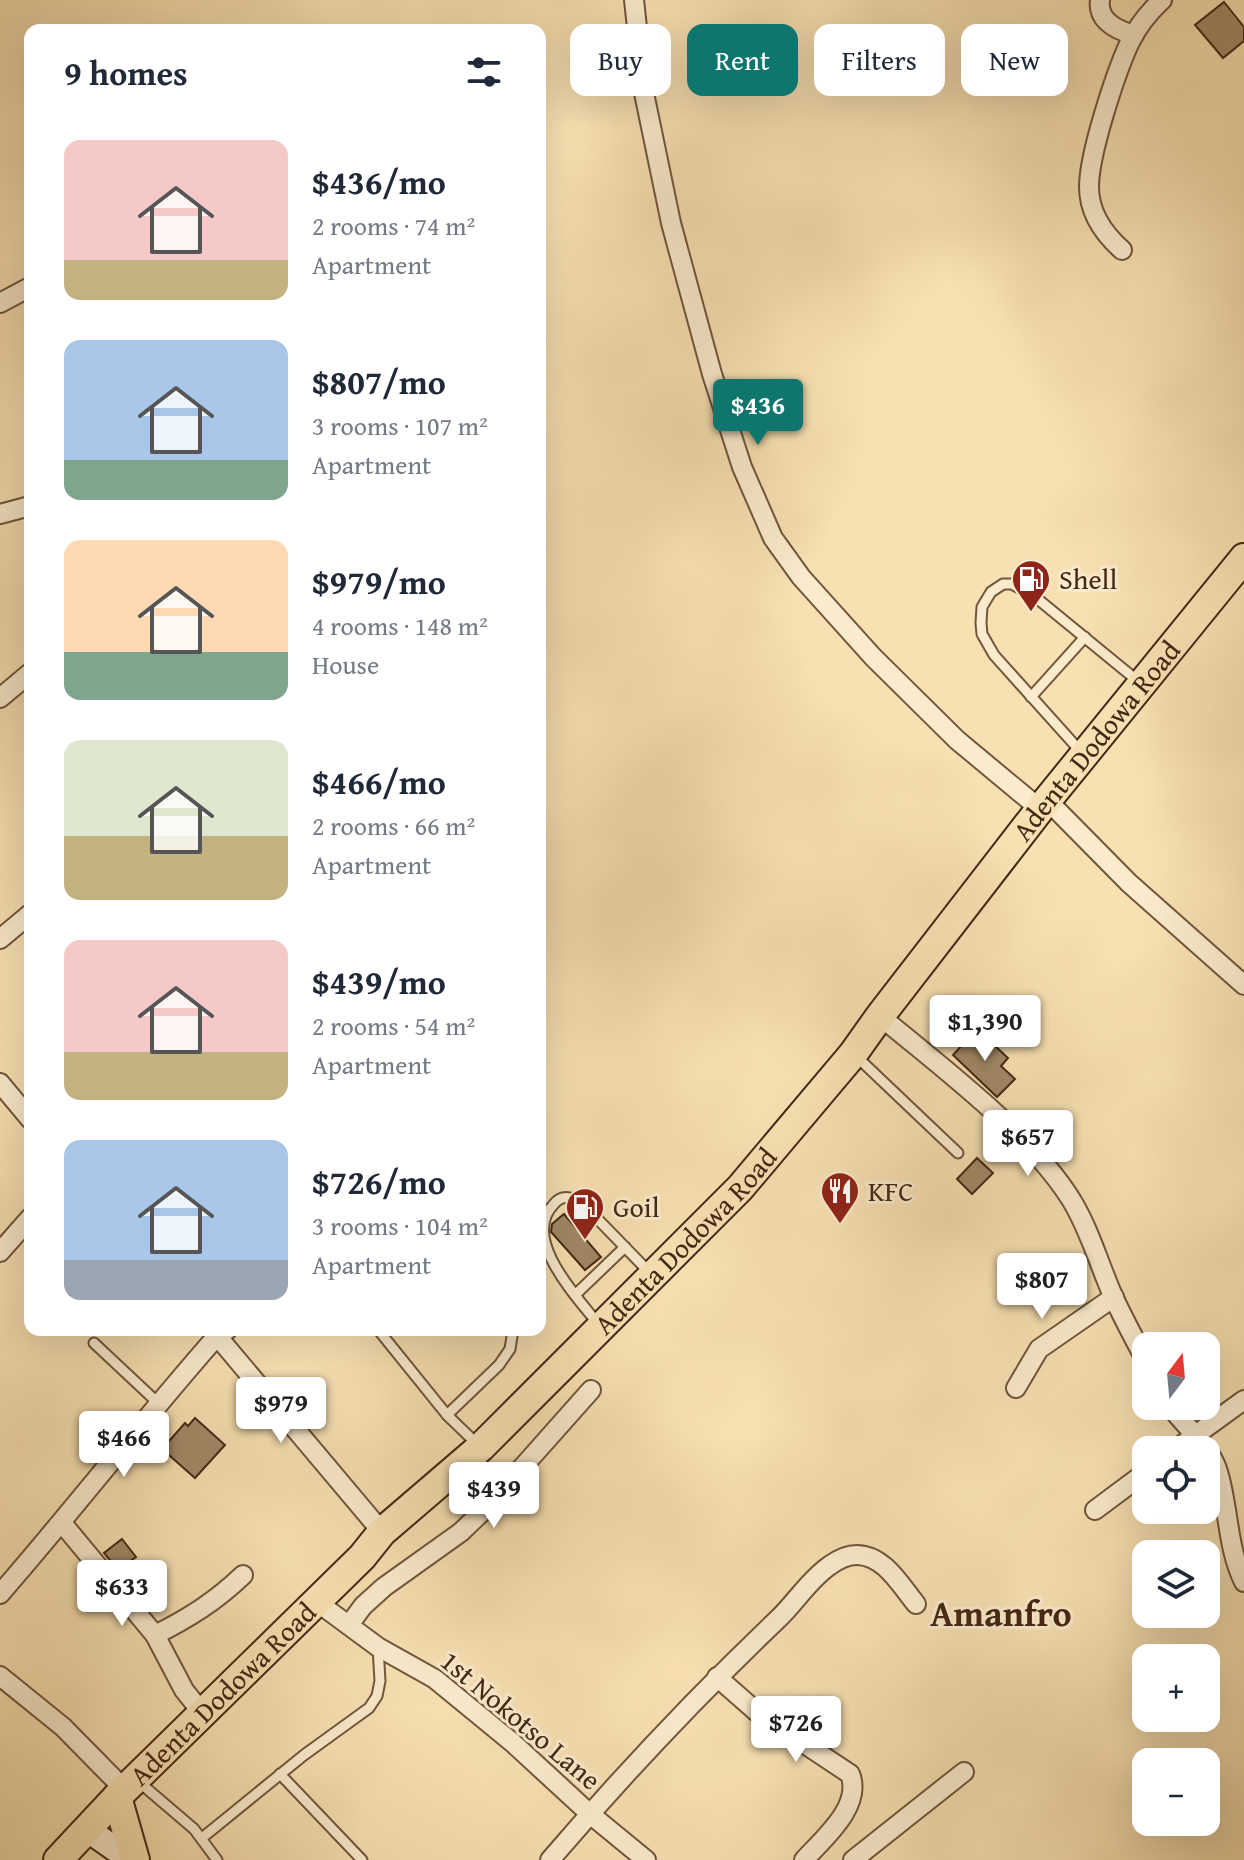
<!DOCTYPE html>
<meta charset="utf-8">
<style>
:root{--surface:#fff;--page:#f6f6f7;--text:#1f2937;--muted:#747a83;--accent:#0f766e}
body{margin:0;font-family:"Gentium Book Plus",serif;background:var(--page);color:var(--text);height:100vh;display:flex;flex-direction:column;font-size:30px;white-space:nowrap}
*{box-sizing:border-box;margin:0}
p{font-size:26px;color:var(--muted)}
.icon{flex:none;width:44px;height:44px;fill:none;stroke:currentColor;stroke-width:2;stroke-linecap:round;stroke-linejoin:round}
.map{position:relative;flex:1;overflow:hidden}
.drawer{position:absolute;left:24px;top:24px;width:522px;height:1312px;display:flex;flex-direction:column;background:var(--surface);border-radius:16px;box-shadow:0 8px 32px #0002}
.drawer>*{flex:none}
.hud{position:absolute;left:570px;top:24px;width:554px;height:72px;display:flex;gap:16px}
.needle{width:52px;rotate:16deg}
.fabs{position:absolute;left:1132px;top:1332px;display:grid;gap:16px}
.fabs a{display:grid;place-items:center;width:88px;height:88px;border-radius:16px;background:var(--surface);box-shadow:0 8px 32px #0002;font-size:40px}
.price{position:absolute;translate:-50% -68px;padding:0 18px;border-radius:8px;background:#fff;color:#222;font-size:26px;line-height:52px;filter:drop-shadow(0 2px 4px #0008)}
.price::after{content:'';position:absolute;left:50%;top:48px;width:24px;height:18px;margin-left:-12px;background:inherit;clip-path:polygon(0 0,100% 0,50% 100%)}
.price.on{background:var(--accent);color:#fff}
ul{padding:0;list-style:none}
li{display:flex;align-items:center;gap:24px;height:200px;padding:0 40px}
li span{display:grid;place-items:center;flex:none;width:224px;height:160px;border-radius:16px;color:#555}
li>.icon{margin-inline-start:auto}
span .icon{width:96px;height:96px;fill:#fffc;stroke-width:1}
li b{font-size:34px}
h2{display:flex;justify-content:space-between;align-items:center;height:96px;padding:0 40px;font-size:34px}
.tag{padding:0 28px;border-radius:16px;background:var(--surface);box-shadow:0 8px 32px #0002;font-size:28px;line-height:72px}
.tag.on{background:var(--accent);color:#fff}
.map>svg:first-child{display:block}
.building{fill:#a18866;stroke:#442814;stroke-width:2}
.lines{fill:none;stroke-linecap:round;stroke-linejoin:round}
.lane-casing{stroke:#71563c;stroke-width:13}
.street-casing{stroke:#71563c;stroke-width:22}
.secondary-casing{stroke:#442814;stroke-width:28}
.primary-casing{stroke:#442814;stroke-width:32}
.lane{stroke:#faebcd;stroke-width:9}
.street{stroke:#faebcd;stroke-width:18}
.secondary{stroke:#faebcd;stroke-width:24}
.primary{stroke:#f7e0b2;stroke-width:28}
.labels{text-anchor:middle;stroke-width:6;stroke-linejoin:round;paint-order:stroke}
.poi-label{font-size:28px;fill:#442814;stroke:#faebcd;text-anchor:start}
.street-label{font-size:28px;fill:#442814;stroke:#faebcd}
.district-label{font-size:36px;font-weight:bold;fill:#442814;stroke:#faebcd}
</style>
<div class="map">
<svg width="1244" height="1860" viewBox="0 0 1244 1860">
<rect width="100%" height="100%" fill="#f7e0b2"/>
<filter id="stains"><feTurbulence type="fractalNoise" baseFrequency=".0025" numOctaves="4"/><feColorMatrix values="0 0 0 0 .2 0 0 0 0 .09 0 0 0 0 .02 0 0 0 .5 -.17"/></filter>
<radialGradient id="worn" r=".72"><stop offset=".6" stop-color="#630" stop-opacity="0"/><stop offset="1" stop-color="#630" stop-opacity=".3"/></radialGradient>
<g class="building">
<polygon points="1224,2 1244,27 1244,41 1223,58 1195,25"/>
<polygon points="977,1029 1008,1058 1001,1066 1015,1079 997,1097 953,1055"/>
<polygon points="977,1158 993,1173 972,1194 957,1179"/>
<polygon points="564,1214 601,1257 585,1270 551,1232 552,1224"/>
<polygon points="195,1418 225,1445 195,1478 162,1449 185,1423 188,1426"/>
<polygon points="122,1539 136,1557 118,1570 104,1553"/>
</g>
<g class="lines">
<g class="lane-casing">
<g id="lane">
<polyline points="1031,697 1085,637"/>
<polyline points="1082,753 994,655 982,634 981,623 982,607 991,592 1003,584 1012,584 1034,596 1139,682"/>
<polyline points="856,1056 958,1153"/>
<polyline points="575,1295 625,1247"/>
<path d="M599,1325C577,1297 520,1238 554,1204C562,1194 572,1197 582,1203L651,1274"/>
<polyline points="380,1332 447,1415 478,1445"/>
<polyline points="94,1343 158,1403"/>
<polyline points="447,1415 499,1365 510,1349 513,1330"/>
<polyline points="280,1774 362,1860"/>
<polyline points="139,1782 194,1829 217,1860"/>
<polyline points="202,1838 304,1755 369,1708 377,1696 380,1681 378,1647"/>
</g>
</g>
<g class="street-casing">
<g id="street">
<polyline points="634,0 644,93 671,223 712,374 742,467 773,538 801,577 873,657 957,740 1040,809"/>
<path d="M1100,0C1097,21 1117,30 1134,35"/>
<path d="M1122,250C1103,233 1089,213 1089,187C1089,154 1115,75 1129,44C1137,27 1148,13 1162,0"/>
<polyline points="0,303 30,287"/>
<polyline points="0,514 30,506"/>
<polyline points="0,698 30,673"/>
<polyline points="1047,800 1129,883 1244,985"/>
<polyline points="0,939 30,914"/>
<path d="M880,1016C941,1067 1030,1133 1072,1201C1090,1231 1099,1264 1113,1296C1123,1318 1135,1340 1146,1361"/>
<polyline points="0,1083 30,1119"/>
<polyline points="0,1252 30,1218"/>
<polyline points="212,1330 382,1532"/>
<polyline points="1016,1388 1039,1349 1114,1297"/>
<path d="M1170,1406C1186,1428 1210,1445 1218,1472C1229,1508 1227,1548 1244,1582"/>
<polyline points="1175,1450 1244,1400"/>
<polyline points="469,1456 500,1491"/>
<polyline points="1095,1510 1146,1472"/>
<polyline points="62,1523 155,1635 184,1690 203,1714"/>
<path d="M0,1594C74,1509 143,1420 217,1336L227,1330"/>
<polyline points="317,1602 378,1647 435,1679 513,1743 590,1814 646,1860"/>
<polyline points="349,1625 363,1606 384,1587 461,1532 488,1506 591,1390"/>
<path d="M155,1635C189,1618 216,1601 243,1575"/>
<polyline points="0,1676 63,1727 125,1790"/>
<path d="M717,1677L758,1713L850,1774C863,1806 823,1839 804,1860"/>
<path d="M550,1860C622,1776 698,1695 778,1619C795,1603 809,1580 829,1566C837,1560 847,1555 857,1555C884,1555 901,1586 916,1604"/>
<polyline points="853,1860 964,1772"/>
</g>
</g>
<g class="secondary-casing">
<polyline id="secondary" points="88,1830 131,1860"/>
</g>
<g class="primary-casing">
<g id="primary">
<polyline points="117,1797 135,1860"/>
<path id="s1" d="M58,1860L117,1797L362,1557L382,1532L481,1447L740,1188L853,1054L880,1016L1040,809L1244,558"/>
</g>
</g>
<use href="#lane" class="lane"/>
<use href="#street" class="street"/>
<use href="#secondary" class="secondary"/>
<use href="#primary" class="primary"/>
</g>
<defs>
<g id="fuel-pin" transform="scale(2)"><path d="M0 17L-7.5 6A9.5 9.5 0 1 1 7.5 6Z" fill="#8f2418" stroke="#faebcd"/><path d="M-5.5-6h7V0h2V4h1.3V-2.5L3-4.5l.8-.8L6-3V5H2.5V1h-1V6h-7ZM-4.2-4.7v3.2H.2V-4.7Z" fill="#fff"/></g>
<g id="restaurant-pin" transform="scale(2)"><path d="M0 17L-7.5 6A9.5 9.5 0 1 1 7.5 6Z" fill="#8f2418" stroke="#faebcd"/><path d="M-5-6h1v4h1v-4h1v4h1v-4h1v5L-1.5 .5V6h-2V.5L-5-1ZM5-6V6H3V1.5H1.5Q1.5-4 5-6Z" fill="#fff"/></g>
</defs>
<g fill-rule="evenodd">
<use href="#fuel-pin" x="1031" y="579"/>
<use href="#restaurant-pin" x="840" y="1191"/>
<use href="#fuel-pin" x="585" y="1207"/>
</g>
<g class="labels">
<g class="poi-label">
<text x="1059" y="589">Shell</text>
<text x="868" y="1201">KFC</text>
<text x="613" y="1217">Goil</text>
</g>
<g class="street-label">
<text dy="10" stroke="none"><textPath href="#s1" startOffset="1530">Adenta Dodowa Road</textPath></text>
<text dy="10" stroke="none"><textPath href="#s1" startOffset="882">Adenta Dodowa Road</textPath></text>
<text dy="10" stroke="none"><textPath href="#s1" startOffset="234">Adenta Dodowa Road</textPath></text>
<text transform="translate(521 1720) rotate(40)" y="10">1st Nokotso Lane</text>
</g>
<g class="district-label">
<text x="1001" y="1626">Amanfro</text>
</g>
</g>
<rect width="100%" height="100%" filter="url(#stains)"/>
<rect width="100%" height="100%" fill="url(#worn)"/>
</svg>
<div class="fabs">
<a><svg class="needle" viewBox="-14 -14 28 28"><path d="M0-13l5 13h-10z" fill="#e53935"/><path d="M0 13l5-13h-10z" fill="#747a83"/></svg></a>
<a><svg class="icon" aria-label="locate" viewBox="0 0 24 24"><circle cx="12" cy="12" r="6"/><path d="M12 2v4M12 18v4M2 12h4M18 12h4"/></svg></a>
<a><svg class="icon" aria-label="layers" viewBox="0 0 24 24"><path d="M12 4l9 5-9 5-9-5zM3 14l9 5 9-5"/></svg></a>
<a>+</a>
<a>−</a>
</div>
<b class="price on" style="left:758px;top:447px">$436</b>
<b class="price" style="left:985px;top:1063px">$1,390</b>
<b class="price" style="left:1028px;top:1178px">$657</b>
<b class="price" style="left:1042px;top:1321px">$807</b>
<b class="price" style="left:281px;top:1445px">$979</b>
<b class="price" style="left:124px;top:1479px">$466</b>
<b class="price" style="left:494px;top:1530px">$439</b>
<b class="price" style="left:122px;top:1628px">$633</b>
<b class="price" style="left:796px;top:1764px">$726</b>
<div class="hud">
<a class="tag">Buy</a>
<a class="tag on">Rent</a>
<a class="tag">Filters</a>
<a class="tag">New</a>
</div>
<section class="drawer">
<h2>9 homes<svg class="icon" aria-label="filters" viewBox="0 0 24 24"><path d="M4 7h16M4 17h16"/><circle cx="9" cy="7" r="2"/><circle cx="15" cy="17" r="2"/></svg></h2>
<ul>
<li><span style="background:linear-gradient(#f6c9c9 75%,#c2b280 0)"><svg class="icon" aria-label="home" viewBox="0 0 24 24"><path d="M3 11l9-7 9 7M6 9v11h12V9"/></svg></span><div><b>$436/mo</b><p>2 rooms · 74 m²</p><p>Apartment</p></div></li>
<li><span style="background:linear-gradient(#a9c7e8 75%,#7fa58c 0)"><svg class="icon" aria-label="home" viewBox="0 0 24 24"><path d="M3 11l9-7 9 7M6 9v11h12V9"/></svg></span><div><b>$807/mo</b><p>3 rooms · 107 m²</p><p>Apartment</p></div></li>
<li><span style="background:linear-gradient(#ffd9b3 70%,#7fa58c 0)"><svg class="icon" aria-label="home" viewBox="0 0 24 24"><path d="M3 11l9-7 9 7M6 9v11h12V9"/></svg></span><div><b>$979/mo</b><p>4 rooms · 148 m²</p><p>House</p></div></li>
<li><span style="background:linear-gradient(#dfe7d0 60%,#c2b280 0)"><svg class="icon" aria-label="home" viewBox="0 0 24 24"><path d="M3 11l9-7 9 7M6 9v11h12V9"/></svg></span><div><b>$466/mo</b><p>2 rooms · 66 m²</p><p>Apartment</p></div></li>
<li><span style="background:linear-gradient(#f6c9c9 70%,#c2b280 0)"><svg class="icon" aria-label="home" viewBox="0 0 24 24"><path d="M3 11l9-7 9 7M6 9v11h12V9"/></svg></span><div><b>$439/mo</b><p>2 rooms · 54 m²</p><p>Apartment</p></div></li>
<li><span style="background:linear-gradient(#a9c7e8 75%,#9aa5b1 0)"><svg class="icon" aria-label="home" viewBox="0 0 24 24"><path d="M3 11l9-7 9 7M6 9v11h12V9"/></svg></span><div><b>$726/mo</b><p>3 rooms · 104 m²</p><p>Apartment</p></div></li>
</ul>
</section>
</div>
